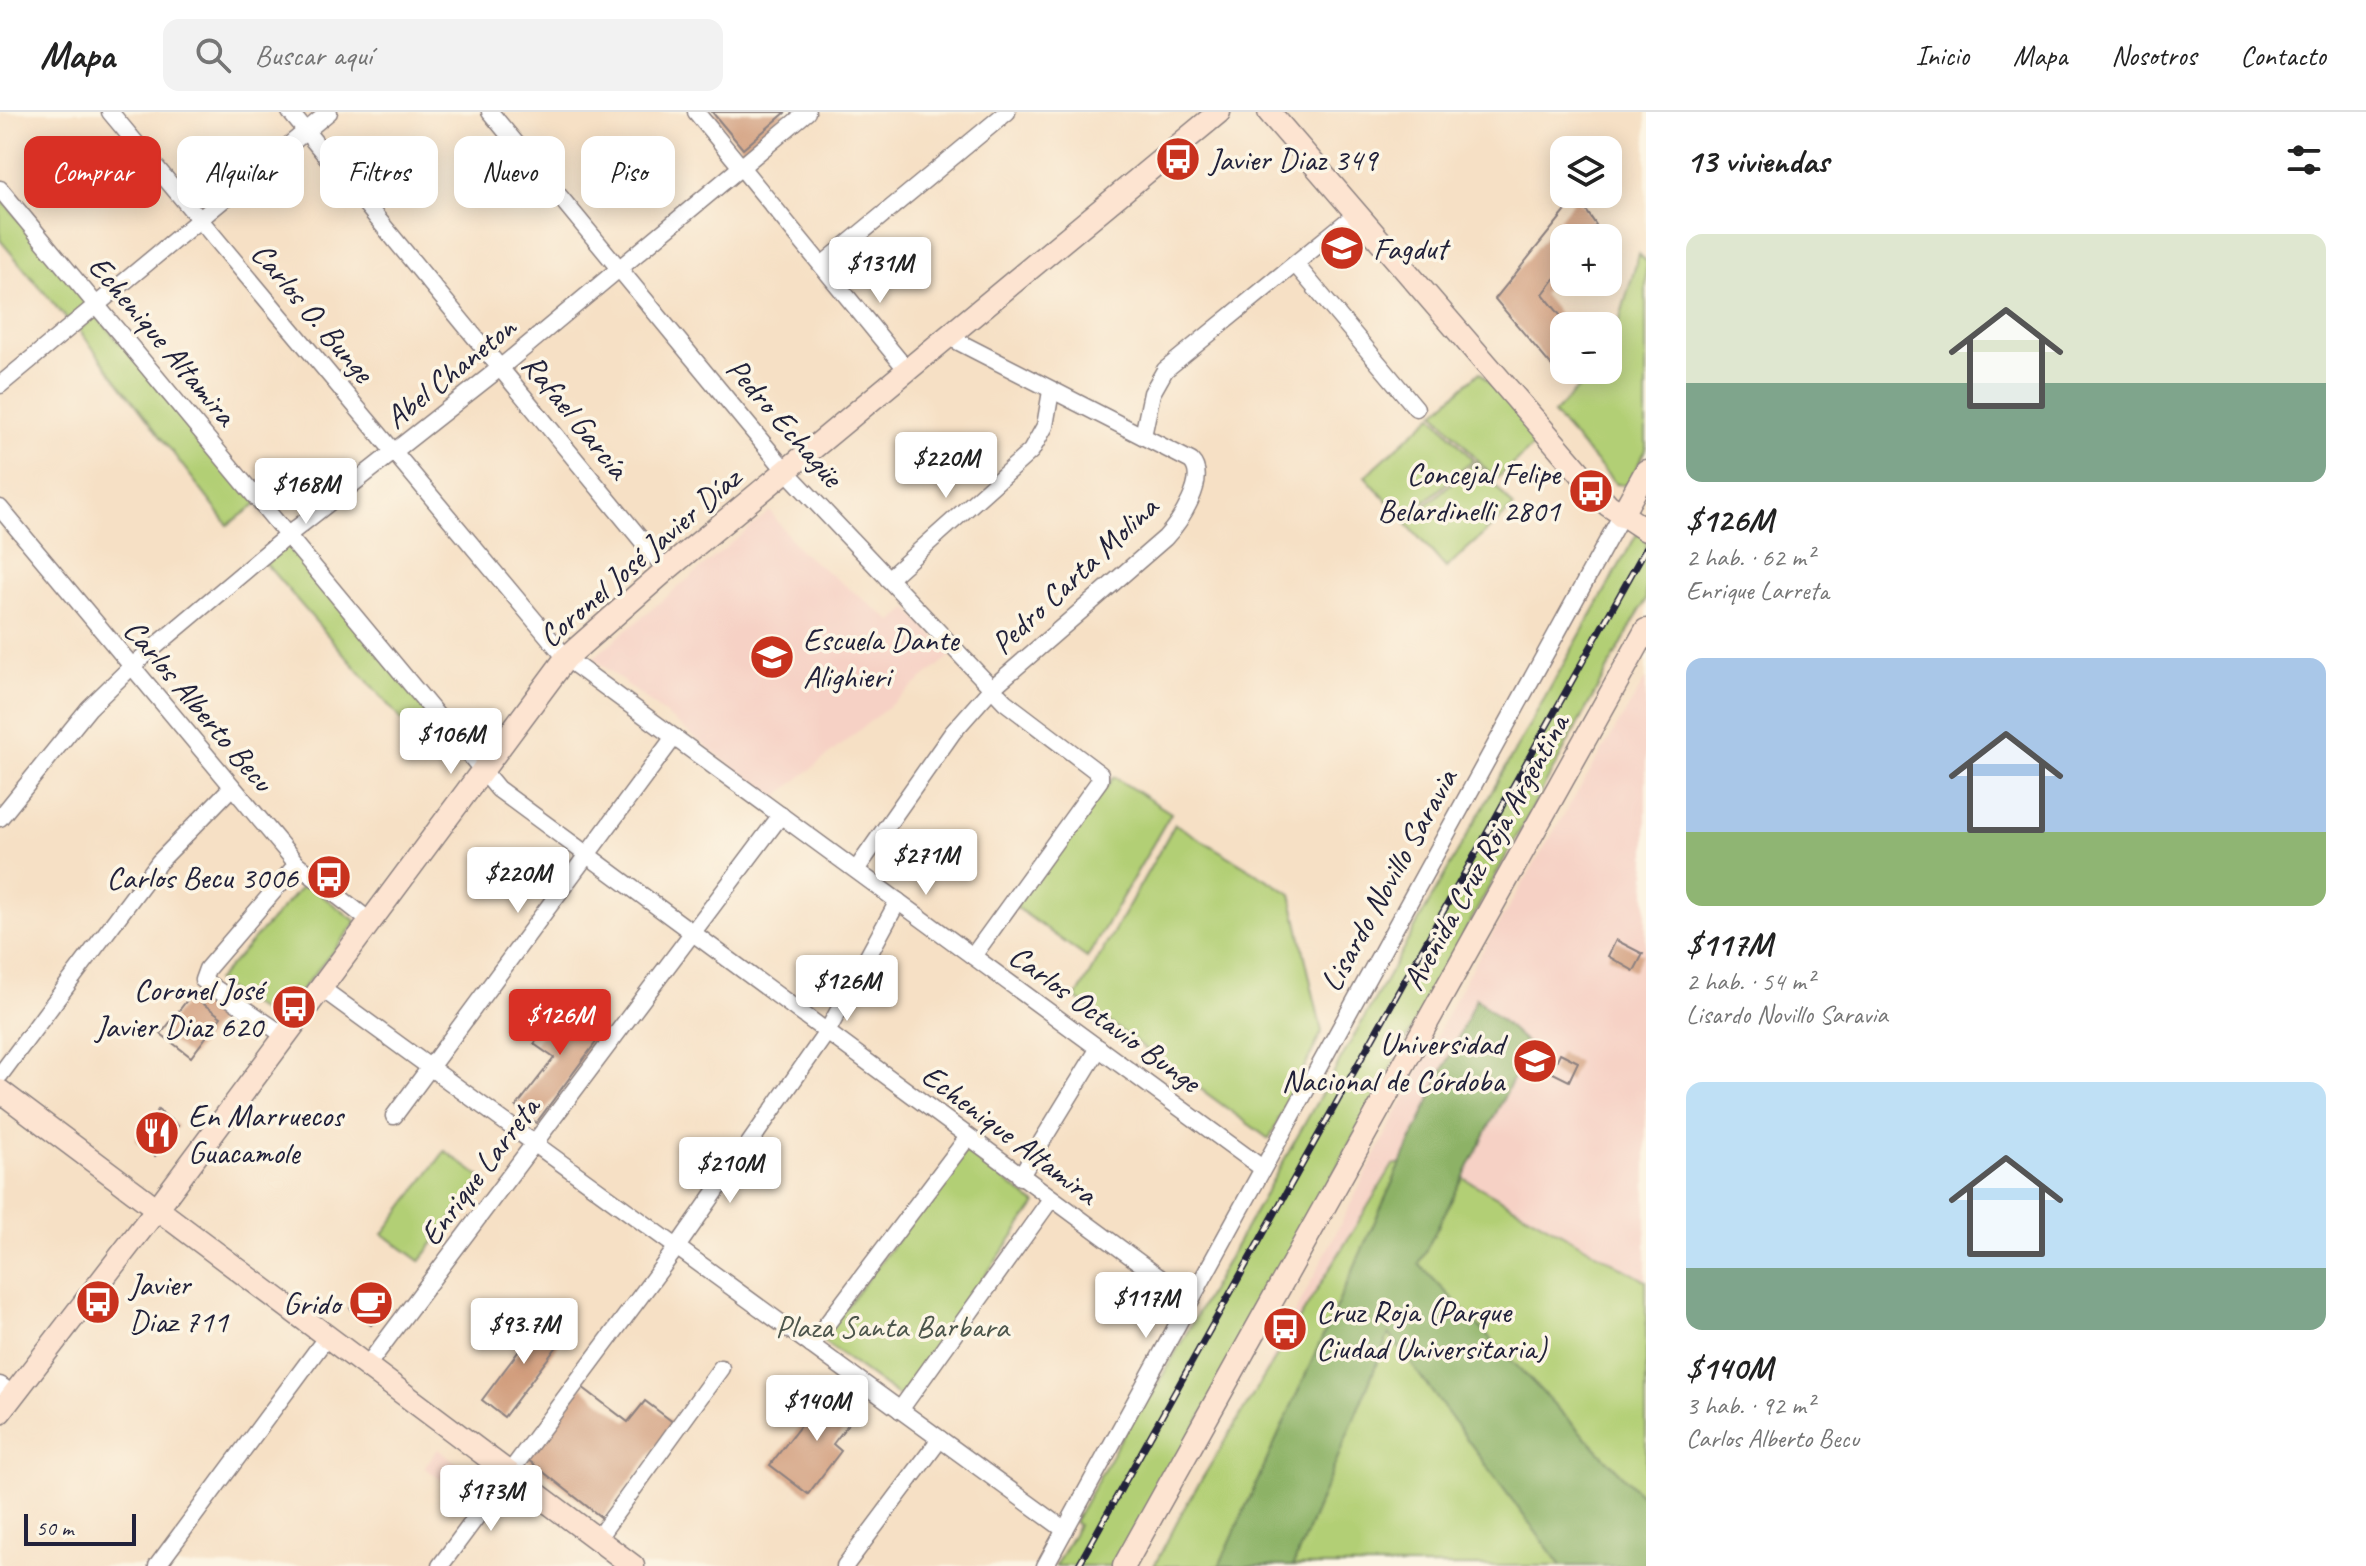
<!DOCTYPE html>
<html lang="es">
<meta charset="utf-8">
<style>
:root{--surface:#fff;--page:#f2f2f2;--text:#222;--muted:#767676;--line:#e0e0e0;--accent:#d93025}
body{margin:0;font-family:Caveat,sans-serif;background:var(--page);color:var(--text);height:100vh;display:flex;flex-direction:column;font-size:30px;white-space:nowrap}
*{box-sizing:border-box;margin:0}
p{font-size:26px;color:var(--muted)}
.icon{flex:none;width:44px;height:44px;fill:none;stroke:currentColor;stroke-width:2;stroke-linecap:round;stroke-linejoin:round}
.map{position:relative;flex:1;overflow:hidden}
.side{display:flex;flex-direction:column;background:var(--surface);width:720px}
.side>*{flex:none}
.guide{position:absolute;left:24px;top:24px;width:760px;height:72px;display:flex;gap:16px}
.controls{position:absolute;left:1550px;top:24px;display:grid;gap:16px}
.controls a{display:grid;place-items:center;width:72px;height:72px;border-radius:16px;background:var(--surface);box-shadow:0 4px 20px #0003;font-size:40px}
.scale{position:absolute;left:24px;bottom:20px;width:112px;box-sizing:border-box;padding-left:8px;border:4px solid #22223b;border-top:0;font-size:22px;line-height:28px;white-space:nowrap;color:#22223b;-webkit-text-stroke:6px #fcf5e5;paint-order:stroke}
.price{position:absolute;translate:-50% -68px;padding:0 18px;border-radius:8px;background:#fff;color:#222;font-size:26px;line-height:52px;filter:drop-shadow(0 2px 4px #0008)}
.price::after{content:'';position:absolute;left:50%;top:48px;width:24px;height:18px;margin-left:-12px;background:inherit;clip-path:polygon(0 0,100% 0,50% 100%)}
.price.on{background:var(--accent);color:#fff}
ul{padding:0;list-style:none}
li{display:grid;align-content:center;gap:16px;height:424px;padding:0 40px}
li span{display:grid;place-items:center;height:248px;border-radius:16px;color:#555}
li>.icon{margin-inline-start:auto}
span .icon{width:144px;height:144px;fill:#fffc;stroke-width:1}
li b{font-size:34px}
h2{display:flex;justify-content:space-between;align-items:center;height:96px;padding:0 40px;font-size:34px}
.pill{padding:0 28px;border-radius:16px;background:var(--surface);box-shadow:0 4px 20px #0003;font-size:28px;line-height:72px}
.pill.on{background:var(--accent);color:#fff}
header{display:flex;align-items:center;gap:48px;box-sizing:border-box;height:112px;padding:0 40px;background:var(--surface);border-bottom:2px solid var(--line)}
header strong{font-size:38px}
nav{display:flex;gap:44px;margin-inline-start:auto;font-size:28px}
.search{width:560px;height:72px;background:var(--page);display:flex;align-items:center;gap:20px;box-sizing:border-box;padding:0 28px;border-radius:16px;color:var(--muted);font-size:30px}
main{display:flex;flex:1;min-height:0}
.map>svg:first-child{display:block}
.built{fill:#f6d1c5}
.green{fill:#b2cf75;stroke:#6a7858;stroke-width:2}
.forest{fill:#8db266;stroke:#586a50;stroke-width:2}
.building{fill:#d19d7d}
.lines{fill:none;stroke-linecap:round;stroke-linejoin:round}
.minor-casing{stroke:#8c8180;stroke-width:19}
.secondary-casing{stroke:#8c8180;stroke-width:25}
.minor{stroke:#fff;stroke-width:16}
.secondary{stroke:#fde4d1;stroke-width:22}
.rail-casing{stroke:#22223b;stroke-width:7}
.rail{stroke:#fcf5e5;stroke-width:4;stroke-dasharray:12;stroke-linecap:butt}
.labels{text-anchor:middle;stroke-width:7;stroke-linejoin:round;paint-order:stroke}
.poi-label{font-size:32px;fill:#22223b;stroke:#fcf5e5;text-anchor:start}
.street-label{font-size:32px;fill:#22223b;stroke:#fcf5e5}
.park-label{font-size:32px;fill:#4d564c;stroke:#fcf5e5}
</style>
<header>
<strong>Mapa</strong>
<div class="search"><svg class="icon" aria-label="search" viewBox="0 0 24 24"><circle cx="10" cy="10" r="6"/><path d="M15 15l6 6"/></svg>Buscar aquí</div>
<nav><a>Inicio</a><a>Mapa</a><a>Nosotros</a><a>Contacto</a></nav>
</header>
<main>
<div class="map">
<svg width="1646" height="1454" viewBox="0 0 1646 1454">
<rect width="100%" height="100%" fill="#fcf5e5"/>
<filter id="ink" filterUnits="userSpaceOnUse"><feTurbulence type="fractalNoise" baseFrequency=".0125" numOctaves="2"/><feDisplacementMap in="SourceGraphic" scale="16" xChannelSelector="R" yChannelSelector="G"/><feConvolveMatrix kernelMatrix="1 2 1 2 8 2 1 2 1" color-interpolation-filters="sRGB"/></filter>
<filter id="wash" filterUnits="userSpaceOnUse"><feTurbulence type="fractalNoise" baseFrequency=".006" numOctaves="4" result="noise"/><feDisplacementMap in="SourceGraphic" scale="32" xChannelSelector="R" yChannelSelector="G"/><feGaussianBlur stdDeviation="1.8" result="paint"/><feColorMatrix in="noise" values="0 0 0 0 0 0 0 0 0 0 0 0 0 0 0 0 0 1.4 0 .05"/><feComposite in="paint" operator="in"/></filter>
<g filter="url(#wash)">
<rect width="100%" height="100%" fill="#f6e0c5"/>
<g class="built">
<polygon points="770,399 800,439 892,509 908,497 952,543 774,687 593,546"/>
<polygon points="1646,566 1646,1454 1158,1454 1246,1297 1466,866"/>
<polygon points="438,1337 483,1371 469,1389 424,1355"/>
</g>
<g class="green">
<polygon points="0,85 90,193 69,210 0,128"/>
<polygon points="1639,142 1646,149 1646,338 1627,373 1616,372 1553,302 1596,258 1608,258 1608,246"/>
<polygon points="96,203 258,391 228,413 79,218"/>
<polygon points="1480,260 1540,328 1495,368 1435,300"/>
<polygon points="1433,303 1473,348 1404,408 1365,364"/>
<polygon points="1475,350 1514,395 1446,456 1406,411"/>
<polygon points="1637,422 1646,425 1646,487 1120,1454 1055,1454 1078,1413 1074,1410 1146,1282 1151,1284"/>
<polygon points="288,433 463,644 449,663 264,450"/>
<polygon points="1114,665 1171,701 1087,846 1013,793"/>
<polygon points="1175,712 1291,782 1322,920 1269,1027 1076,886"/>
<polygon points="305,771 357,810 276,909 216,869"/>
<polygon points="445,1039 482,1066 420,1149 383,1122"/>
<polygon points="965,1039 1036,1092 900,1285 821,1228"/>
<polygon points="1426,1045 1646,1169 1646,1454 1154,1454 1183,1398 1393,1053"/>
</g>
<polygon class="forest" points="1476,886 1530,934 1419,1152 1646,1388 1646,1454 1561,1454 1389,1222 1293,1454 1219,1454"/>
<g id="blocks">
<g class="building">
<polygon points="712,0 786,0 743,37"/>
<polygon points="1577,85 1596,113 1586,126 1564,126 1564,155 1543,182 1569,214 1564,214 1564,258 1577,258 1565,270 1495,187"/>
<polygon points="1348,117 1361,132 1335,155 1322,140"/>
<polygon points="1616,828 1643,842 1634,859 1608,844"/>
<polygon points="191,883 221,905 191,945 161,922"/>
<polygon points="566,889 605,918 536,1011 516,995 554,946 534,932"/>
<polygon points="1560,941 1578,950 1569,969 1551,960"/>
<polygon points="158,998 178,1014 155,1044 135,1028"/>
<polygon points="370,1170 392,1186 371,1213 350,1196"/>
<polygon points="545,1204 567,1221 504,1305 482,1288"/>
<polygon points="843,1274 864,1291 833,1332 841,1339 808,1382 770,1353 804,1309 812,1315"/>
<polygon points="582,1275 628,1310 645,1289 674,1311 602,1406 527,1347"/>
</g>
</g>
</g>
<g filter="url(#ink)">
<use href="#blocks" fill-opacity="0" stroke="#8c8180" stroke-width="2"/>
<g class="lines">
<g class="minor-casing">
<g id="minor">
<polyline points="110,0 566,546 1262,1056"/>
<polyline points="290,0 666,458"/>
<polyline points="490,0 786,359 1005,590 1100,662 1100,668 973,844"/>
<polyline points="696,0 907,258"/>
<polyline points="0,77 498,677 1190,1188"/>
<polyline points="822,153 1007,0"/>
<polyline points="1296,153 1416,296"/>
<polyline points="0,273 329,0"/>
<polyline points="1143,324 1152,281 1165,258 1357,101"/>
<polyline points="0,396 297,752 371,810"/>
<polyline points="888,467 1031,339 1045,314 1051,279"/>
<polyline points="0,706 89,596 131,555 288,423 500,256 807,0"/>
<path d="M856,758L953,620L991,577L1165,426C1179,411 1209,367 1191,349L947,224"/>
<polyline points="321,876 1065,1418"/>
<polyline points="285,924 203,868 207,857 297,752"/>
<polyline points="0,963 159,750 232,675"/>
<polyline points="394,1004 674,625"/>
<polyline points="1020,1065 1099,936"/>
<polyline points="811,1233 968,1025"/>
<polyline points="366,1255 781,703"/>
<polyline points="0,1273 14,1283"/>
<polyline points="900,1298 1051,1087"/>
<polyline points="597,1427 721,1256"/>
<polyline points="157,1454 326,1226"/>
<polyline points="440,1454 677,1135 827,920 898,789"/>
<polyline points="845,1454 940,1327"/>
<polyline points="1045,1454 1621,404"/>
</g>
</g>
<g class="secondary-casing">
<g id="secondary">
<polyline points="1269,0 1608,393 1646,418"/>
<polyline points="1621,404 1646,359"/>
<polyline points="0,979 633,1454"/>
<polyline points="0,1300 156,1098 566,546 666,458 1219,0"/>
<polyline points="1124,1454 1646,518"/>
</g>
</g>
<use href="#minor" class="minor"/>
<use href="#secondary" class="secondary"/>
<g class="rail-casing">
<polyline id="rail" points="1078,1454 1646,436"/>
</g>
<use href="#rail" class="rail"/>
</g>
</g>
<defs>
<g id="bus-disc" transform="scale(2.3)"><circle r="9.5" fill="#c8321e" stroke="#fcf5e5"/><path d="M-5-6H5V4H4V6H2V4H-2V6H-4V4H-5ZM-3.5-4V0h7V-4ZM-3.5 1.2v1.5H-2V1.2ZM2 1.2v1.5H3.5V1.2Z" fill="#fff"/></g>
<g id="school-disc" transform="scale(2.3)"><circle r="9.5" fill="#c8321e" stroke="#fcf5e5"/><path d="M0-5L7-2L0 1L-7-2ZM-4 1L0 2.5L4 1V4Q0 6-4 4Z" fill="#fff"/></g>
<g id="university-disc" transform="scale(2.3)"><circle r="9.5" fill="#c8321e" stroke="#fcf5e5"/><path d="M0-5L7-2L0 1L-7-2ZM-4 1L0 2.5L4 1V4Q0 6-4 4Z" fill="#fff"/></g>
<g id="restaurant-disc" transform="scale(2.3)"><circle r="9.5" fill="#c8321e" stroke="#fcf5e5"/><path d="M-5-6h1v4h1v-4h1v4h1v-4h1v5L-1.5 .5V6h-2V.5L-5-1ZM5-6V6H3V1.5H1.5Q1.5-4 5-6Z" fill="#fff"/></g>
<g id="cafe-disc" transform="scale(2.3)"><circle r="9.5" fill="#c8321e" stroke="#fcf5e5"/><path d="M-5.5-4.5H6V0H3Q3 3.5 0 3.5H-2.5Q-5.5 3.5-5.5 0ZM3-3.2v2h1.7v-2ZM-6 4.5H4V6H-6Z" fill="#fff"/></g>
</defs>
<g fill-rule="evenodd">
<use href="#bus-disc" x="1178" y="47"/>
<use href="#school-disc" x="1342" y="136"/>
<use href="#bus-disc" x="1591" y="379"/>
<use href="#school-disc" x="772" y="545"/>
<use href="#bus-disc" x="329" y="765"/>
<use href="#bus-disc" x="294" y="895"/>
<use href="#university-disc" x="1535" y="949"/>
<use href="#restaurant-disc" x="157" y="1021"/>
<use href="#bus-disc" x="98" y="1190"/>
<use href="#cafe-disc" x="371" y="1191"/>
<use href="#bus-disc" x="1285" y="1217"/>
</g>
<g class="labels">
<g class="poi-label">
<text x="1209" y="58">Javier Diaz 349</text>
<text x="1373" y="147">Fagdut</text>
<text x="1560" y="372" text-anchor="end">Concejal Felipe<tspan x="1560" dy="37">Belardinelli 2801</tspan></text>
<text x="803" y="538">Escuela Dante<tspan x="803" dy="37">Alighieri</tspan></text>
<text x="298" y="776" text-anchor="end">Carlos Becu 3006</text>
<text x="263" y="888" text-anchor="end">Coronel José<tspan x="263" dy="37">Javier Diaz 620</tspan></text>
<text x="1504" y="942" text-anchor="end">Universidad<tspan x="1504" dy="37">Nacional de Córdoba</tspan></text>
<text x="188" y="1014">En Marruecos<tspan x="188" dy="37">Guacamole</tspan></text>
<text x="129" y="1183">Javier<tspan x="129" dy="37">Diaz 711</tspan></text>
<text x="340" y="1202" text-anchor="end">Grido</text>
<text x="1316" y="1210">Cruz Roja (Parque<tspan x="1316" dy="37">Ciudad Universitaria)</tspan></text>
</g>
<g class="street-label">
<text transform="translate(313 200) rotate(50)" y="11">Carlos O. Bunge</text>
<text transform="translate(163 228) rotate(50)" y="11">Echenique Altamira</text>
<text transform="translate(450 260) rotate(-39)" y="11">Abel Chaneton</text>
<text transform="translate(576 304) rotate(51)" y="11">Rafael García</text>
<text transform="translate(785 310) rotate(49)" y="11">Pedro Echagüe</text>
<text transform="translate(639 445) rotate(-41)" y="11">Coronel José Javier Díaz</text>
<text transform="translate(1074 463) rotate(-43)" y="11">Pedro Carta Molina</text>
<text transform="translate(199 593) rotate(50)" y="11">Carlos Alberto Becu</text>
<text transform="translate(1485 740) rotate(-61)" y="11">Avenida Cruz Roja Argentina</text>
<text transform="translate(1388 768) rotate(-61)" y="11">Lisardo Novillo Saravia</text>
<text transform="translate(1105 906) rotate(36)" y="11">Carlos Octavio Bunge</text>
<text transform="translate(1010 1022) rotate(37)" y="11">Echenique Altamira</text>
<text transform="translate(479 1059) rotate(-53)" y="11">Enrique Larreta</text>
</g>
<g class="park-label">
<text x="892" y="1225">Plaza Santa Barbara</text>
</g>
</g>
</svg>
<div class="controls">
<a><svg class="icon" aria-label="layers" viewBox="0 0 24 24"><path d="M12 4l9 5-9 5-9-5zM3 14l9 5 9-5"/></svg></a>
<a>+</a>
<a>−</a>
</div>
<div class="scale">50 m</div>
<b class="price" style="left:880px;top:193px">$131M</b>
<b class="price" style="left:946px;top:388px">$220M</b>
<b class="price" style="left:306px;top:414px">$168M</b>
<b class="price" style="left:451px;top:664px">$106M</b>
<b class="price" style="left:926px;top:785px">$271M</b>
<b class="price" style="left:518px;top:803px">$220M</b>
<b class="price" style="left:847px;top:911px">$126M</b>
<b class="price on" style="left:560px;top:945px">$126M</b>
<b class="price" style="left:730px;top:1093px">$210M</b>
<b class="price" style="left:1146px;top:1228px">$117M</b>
<b class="price" style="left:524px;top:1254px">$93.7M</b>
<b class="price" style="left:817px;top:1331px">$140M</b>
<b class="price" style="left:491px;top:1421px">$173M</b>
<div class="guide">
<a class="pill on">Comprar</a>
<a class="pill">Alquilar</a>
<a class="pill">Filtros</a>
<a class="pill">Nuevo</a>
<a class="pill">Piso</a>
</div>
</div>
<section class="side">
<h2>13 viviendas<svg class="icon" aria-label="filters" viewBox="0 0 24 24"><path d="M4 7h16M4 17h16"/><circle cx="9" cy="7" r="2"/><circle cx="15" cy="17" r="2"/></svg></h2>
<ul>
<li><span style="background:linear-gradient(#dfe7d0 60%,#7fa58c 0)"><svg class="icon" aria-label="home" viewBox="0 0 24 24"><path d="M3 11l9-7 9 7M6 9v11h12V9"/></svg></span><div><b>$126M</b><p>2 hab. · 62 m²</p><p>Enrique Larreta</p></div></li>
<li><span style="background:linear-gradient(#a9c7e8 70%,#8fb573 0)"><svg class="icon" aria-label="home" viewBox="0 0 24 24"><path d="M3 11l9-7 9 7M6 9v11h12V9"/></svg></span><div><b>$117M</b><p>2 hab. · 54 m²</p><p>Lisardo Novillo Saravia</p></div></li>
<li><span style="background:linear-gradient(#bfe0f5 75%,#7fa58c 0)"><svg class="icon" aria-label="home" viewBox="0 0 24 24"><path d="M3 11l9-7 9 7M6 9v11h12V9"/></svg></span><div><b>$140M</b><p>3 hab. · 92 m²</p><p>Carlos Alberto Becu</p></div></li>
</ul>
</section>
</main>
